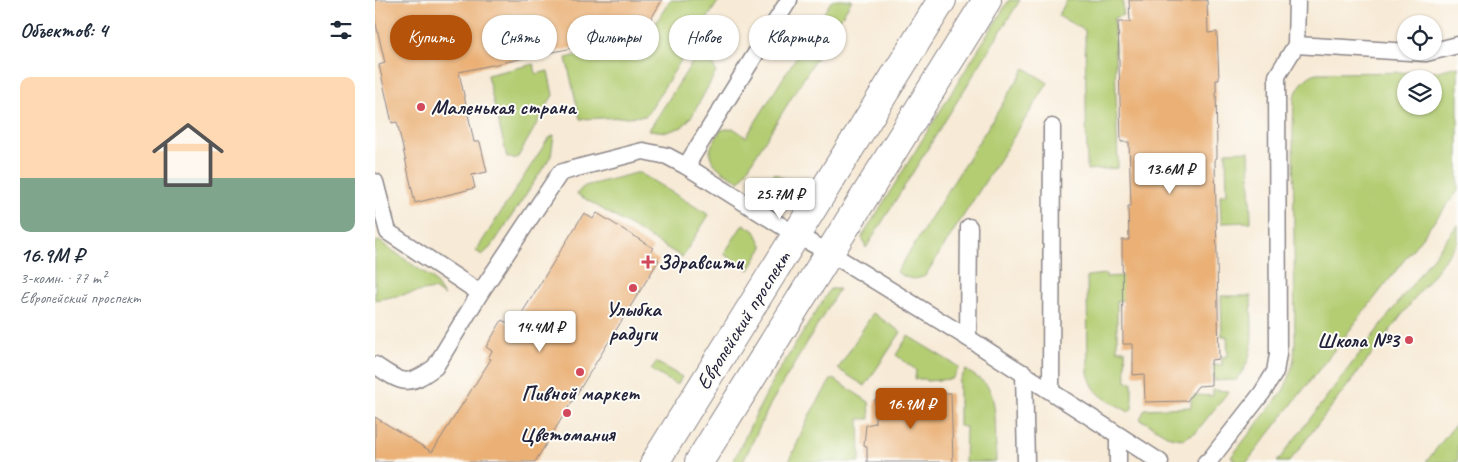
<!DOCTYPE html>
<html lang="ru">
<meta charset="utf-8">
<style>
:root{--surface:#fff;--page:#f6f6f7;--text:#1f2937;--muted:#747a83;--line:#e0e1e3;--accent:#b45309}
body{margin:0;font-family:Caveat,sans-serif;background:var(--page);color:var(--text);height:100vh;display:flex;flex-direction:column;font-size:19px;white-space:nowrap}
*{box-sizing:border-box;margin:0}
p{font-size:16px;color:var(--muted)}
.icon{flex:none;width:28px;height:28px;fill:none;stroke:currentColor;stroke-width:2;stroke-linecap:round;stroke-linejoin:round}
.map{position:relative;flex:1;overflow:hidden}
.panel{display:flex;flex-direction:column;background:var(--surface);width:375px}
.panel>*{flex:none}
.guide{position:absolute;left:15px;top:15px;width:475px;height:45px;display:flex;gap:10px}
.controls{position:absolute;left:1022px;top:15px;display:grid;gap:10px}
.controls a{display:grid;place-items:center;width:45px;height:45px;border-radius:50%;background:var(--surface);box-shadow:0 1px 4px #0004;font-size:25px}
.price{position:absolute;translate:-50% -42px;padding:0 11px;border-radius:5px;background:#fff;color:#222;font-size:16px;line-height:32px;filter:drop-shadow(0 1px 2px #0008)}
.price::after{content:'';position:absolute;left:50%;top:30px;width:15px;height:11px;margin-left:-8px;background:inherit;clip-path:polygon(0 0,100% 0,50% 100%)}
.price.on{background:var(--accent);color:#fff}
ul{padding:0;list-style:none}
li{display:grid;align-content:center;gap:10px;height:265px;padding:0 20px}
li+li{border-top:1px solid var(--line)}
li span{display:grid;place-items:center;height:155px;border-radius:10px;color:#555}
li>.icon{margin-inline-start:auto}
span .icon{width:90px;height:90px;fill:#fffc;stroke-width:1}
li b{font-size:21px}
h2{display:flex;justify-content:space-between;align-items:center;height:60px;padding:0 20px;font-size:21px}
.chip{padding:0 18px;border-radius:22px;background:var(--surface);box-shadow:0 1px 4px #0004;font-size:18px;line-height:45px}
.chip.on{background:var(--accent);color:#fff}
main{display:flex;flex:1;min-height:0}
.map>svg:first-child{display:block}
.green{fill:#b4cd73;stroke:#6b7857;fill-rule:evenodd}
.building{fill:#eab076}
.lines{fill:none;stroke-linecap:round;stroke-linejoin:round}
.service-casing{stroke:#8c8688;stroke-width:19}
.tertiary-casing{stroke:#8c8688;stroke-width:30}
.service{stroke:#fff;stroke-width:16}
.tertiary{stroke:#fff;stroke-width:28}
.poi-dot{fill:#d1495b;stroke:#fdfcf7;stroke-width:2}
.labels{text-anchor:middle;stroke-width:4;stroke-linejoin:round;paint-order:stroke}
.poi-label{font-size:21px;font-weight:bold;fill:#22223b;stroke:#fdfcf7}
.street-label{font-size:21px;fill:#22223b;stroke:#fdfcf7}
</style>
<main>
<section class="panel">
<h2>Объектов: 4<svg class="icon" aria-label="filters" viewBox="0 0 24 24"><path d="M4 7h16M4 17h16"/><circle cx="9" cy="7" r="2"/><circle cx="15" cy="17" r="2"/></svg></h2>
<ul>
<li><span style="background:linear-gradient(#ffd9b3 65%,#7fa58c 0)"><svg class="icon" aria-label="home" viewBox="0 0 24 24"><path d="M3 11l9-7 9 7M6 9v11h12V9"/></svg></span><div><b>16.9M ₽</b><p>3-комн. · 77 m²</p><p>Европейский проспект</p></div></li>
</ul>
</section>
<div class="map">
<svg width="1083" height="462" viewBox="0 0 1083 462">
<rect width="100%" height="100%" fill="#fdfcf7"/>
<filter id="ink" filterUnits="userSpaceOnUse"><feTurbulence type="fractalNoise" baseFrequency=".02" numOctaves="2"/><feDisplacementMap in="SourceGraphic" scale="10" xChannelSelector="R" yChannelSelector="G"/><feConvolveMatrix kernelMatrix="1 2 1 2 8 2 1 2 1" color-interpolation-filters="sRGB"/></filter>
<filter id="wash" filterUnits="userSpaceOnUse"><feTurbulence type="fractalNoise" baseFrequency=".0096" numOctaves="4" result="noise"/><feDisplacementMap in="SourceGraphic" scale="20" xChannelSelector="R" yChannelSelector="G"/><feGaussianBlur stdDeviation="1.12" result="paint"/><feColorMatrix in="noise" values="0 0 0 0 0 0 0 0 0 0 0 0 0 0 0 0 0 1.4 0 .05"/><feComposite in="paint" operator="in"/></filter>
<g filter="url(#wash)">
<rect width="100%" height="100%" fill="#f7ead6"/>
<g class="green">
<polygon points="295,0 344,0 271,116 205,119 191,58 271,39"/>
<path d="M457,0H477L365,181C353,175 330,164 336,147C338,141 343,135 346,130L358,128L371,137Z"/>
<polygon points="634,0 645,0 491,248 487,237"/>
<polygon points="692,0 748,0 748,15 739,18 743,168 712,170 710,30 683,16"/>
<polygon points="322,55 338,64 341,72 317,116 307,127 292,132 274,130"/>
<path d="M159,64L161,74L173,71L178,95L143,157C139,159 137,159 132,157L112,75Z"/>
<path d="M1083,66V191L872,462H862L856,457L908,391L914,378L919,359L920,342L918,132L919,98C923,87 930,77 941,73L1059,72ZM1031,79H1059V106H1031Z"/>
<path d="M650,68L673,83L550,276C539,281 532,279 522,272Z"/>
<polygon points="179,135 176,156 117,246 107,255 101,251 173,139"/>
<polygon points="874,151 876,222 846,223 845,195 852,194 851,152"/>
<polygon points="261,173 265,173 334,215 307,257 202,194 206,189 210,186"/>
<path d="M400,173L424,188L416,202C405,205 397,201 387,195Z"/>
<polygon points="368,224 380,231 388,247 374,270 349,254"/>
<polygon points="1083,224 1083,242 914,462 902,462"/>
<polygon points="4,241 58,279 69,296 59,289 0,300 0,242"/>
<path d="M731,274V277L750,276L751,300L742,301V350H750L751,382H757V409L754,412C734,400 718,397 713,372L712,276Z"/>
<polygon points="455,289 464,289 396,403 368,462 358,462 382,412 399,379"/>
<path d="M846,296H876C876,317 880,344 872,363C869,369 865,375 862,380L839,381L838,365H847V357L853,356L852,336H847Z"/>
<polygon points="498,313 526,332 490,386 463,369"/>
<polygon points="533,336 584,367 577,379 551,381 550,379 540,379 541,370 521,355"/>
<polygon points="281,362 307,377 302,385 276,370"/>
<path d="M591,370C598,375 608,380 613,387C623,400 620,445 621,462H590L591,427L584,426V381Z"/>
<polygon points="457,378 494,402 495,419 484,419 485,462 414,462 435,414"/>
<polygon points="838,390 854,391 821,432 808,439 795,437 765,419 770,409 816,407 816,399 819,395 838,396"/>
<polygon points="1083,421 1083,462 1051,462"/>
</g>
<g id="blocks">
<g class="building">
<polygon points="0,0 287,0 268,33 84,72 99,142 105,142 112,172 97,175 100,188 40,203 22,122 17,123 4,65 10,63 0,20"/>
<polygon points="754,0 832,0 833,33 842,32 844,80 841,80 842,158 840,159 844,359 836,360 836,385 823,386 812,401 770,402 769,374 758,375 758,344 748,344 747,240 754,240 753,206 756,206 754,142 746,142 743,22 755,22"/>
<polygon points="209,213 218,219 222,213 278,248 274,254 284,260 160,462 0,462 0,417 57,452 116,359 113,358 117,351 111,347 127,320 134,324 137,319 142,321"/>
<polygon points="576,393 578,462 492,462 492,447 489,445 491,425 500,423 500,399 524,399 523,394"/>
</g>
</g>
</g>
<g filter="url(#ink)">
<use href="#blocks" fill-opacity="0" stroke="#8c8688" stroke-width="1"/>
<g class="lines">
<g class="service-casing">
<g id="service">
<polyline points="921,45 1051,53 1083,45"/>
<polyline points="311,166 414,0"/>
<polyline points="0,182 13,232 105,293"/>
<polyline points="593,338 594,227"/>
<path d="M0,365C27,383 32,388 60,367L105,293L185,173L198,169L268,151L292,156L311,166L421,235L455,253L593,338L785,462"/>
<polyline points="649,373 651,462"/>
<polyline points="676,391 677,127"/>
<polyline points="743,435 743,462"/>
<polyline points="831,462 834,461 887,393 900,372 903,354 902,76 921,45 922,0"/>
</g>
</g>
<g class="tertiary-casing">
<g id="tertiary">
<polyline points="280,462 567,0"/>
<polyline points="324,462 612,0"/>
</g>
</g>
<use href="#service" class="service"/>
<use href="#tertiary" class="tertiary"/>
</g>
</g>
<g class="poi-dot">
<circle cx="46" cy="107" r="5"/>
<path d="M270.5 254.5h5v5h5v5h-5v5h-5v-5h-5v-5h5z"/>
<circle cx="258" cy="288" r="5"/>
<circle cx="1034" cy="340" r="5"/>
<circle cx="205" cy="372" r="5"/>
<circle cx="192" cy="413" r="5"/>
</g>
<g class="labels">
<g class="poi-label">
<text x="56" y="114" text-anchor="start">Маленькая страна</text>
<text x="283" y="269" text-anchor="start">Здравсити</text>
<text x="258" y="316">Улыбка<tspan x="258" dy="24">радуги</tspan></text>
<text x="1024" y="347" text-anchor="end">Школа №3</text>
<text x="205" y="400">Пивной маркет</text>
<text x="192" y="441">Цветомания</text>
</g>
<g class="street-label">
<text transform="translate(368 320) rotate(-58)" y="7">Европейский проспект</text>
</g>
</g>
</svg>
<div class="controls">
<a><svg class="icon" aria-label="locate" viewBox="0 0 24 24"><circle cx="12" cy="12" r="6"/><path d="M12 2v4M12 18v4M2 12h4M18 12h4"/></svg></a>
<a><svg class="icon" aria-label="layers" viewBox="0 0 24 24"><path d="M12 4l9 5-9 5-9-5zM3 14l9 5 9-5"/></svg></a>
</div>
<b class="price" style="left:795px;top:195px">13.6M ₽</b>
<b class="price" style="left:405px;top:220px">25.7M ₽</b>
<b class="price" style="left:165px;top:353px">14.4M ₽</b>
<b class="price on" style="left:536px;top:430px">16.9M ₽</b>
<div class="guide">
<a class="chip on">Купить</a>
<a class="chip">Снять</a>
<a class="chip">Фильтры</a>
<a class="chip">Новое</a>
<a class="chip">Квартира</a>
</div>
</div>
</main>
